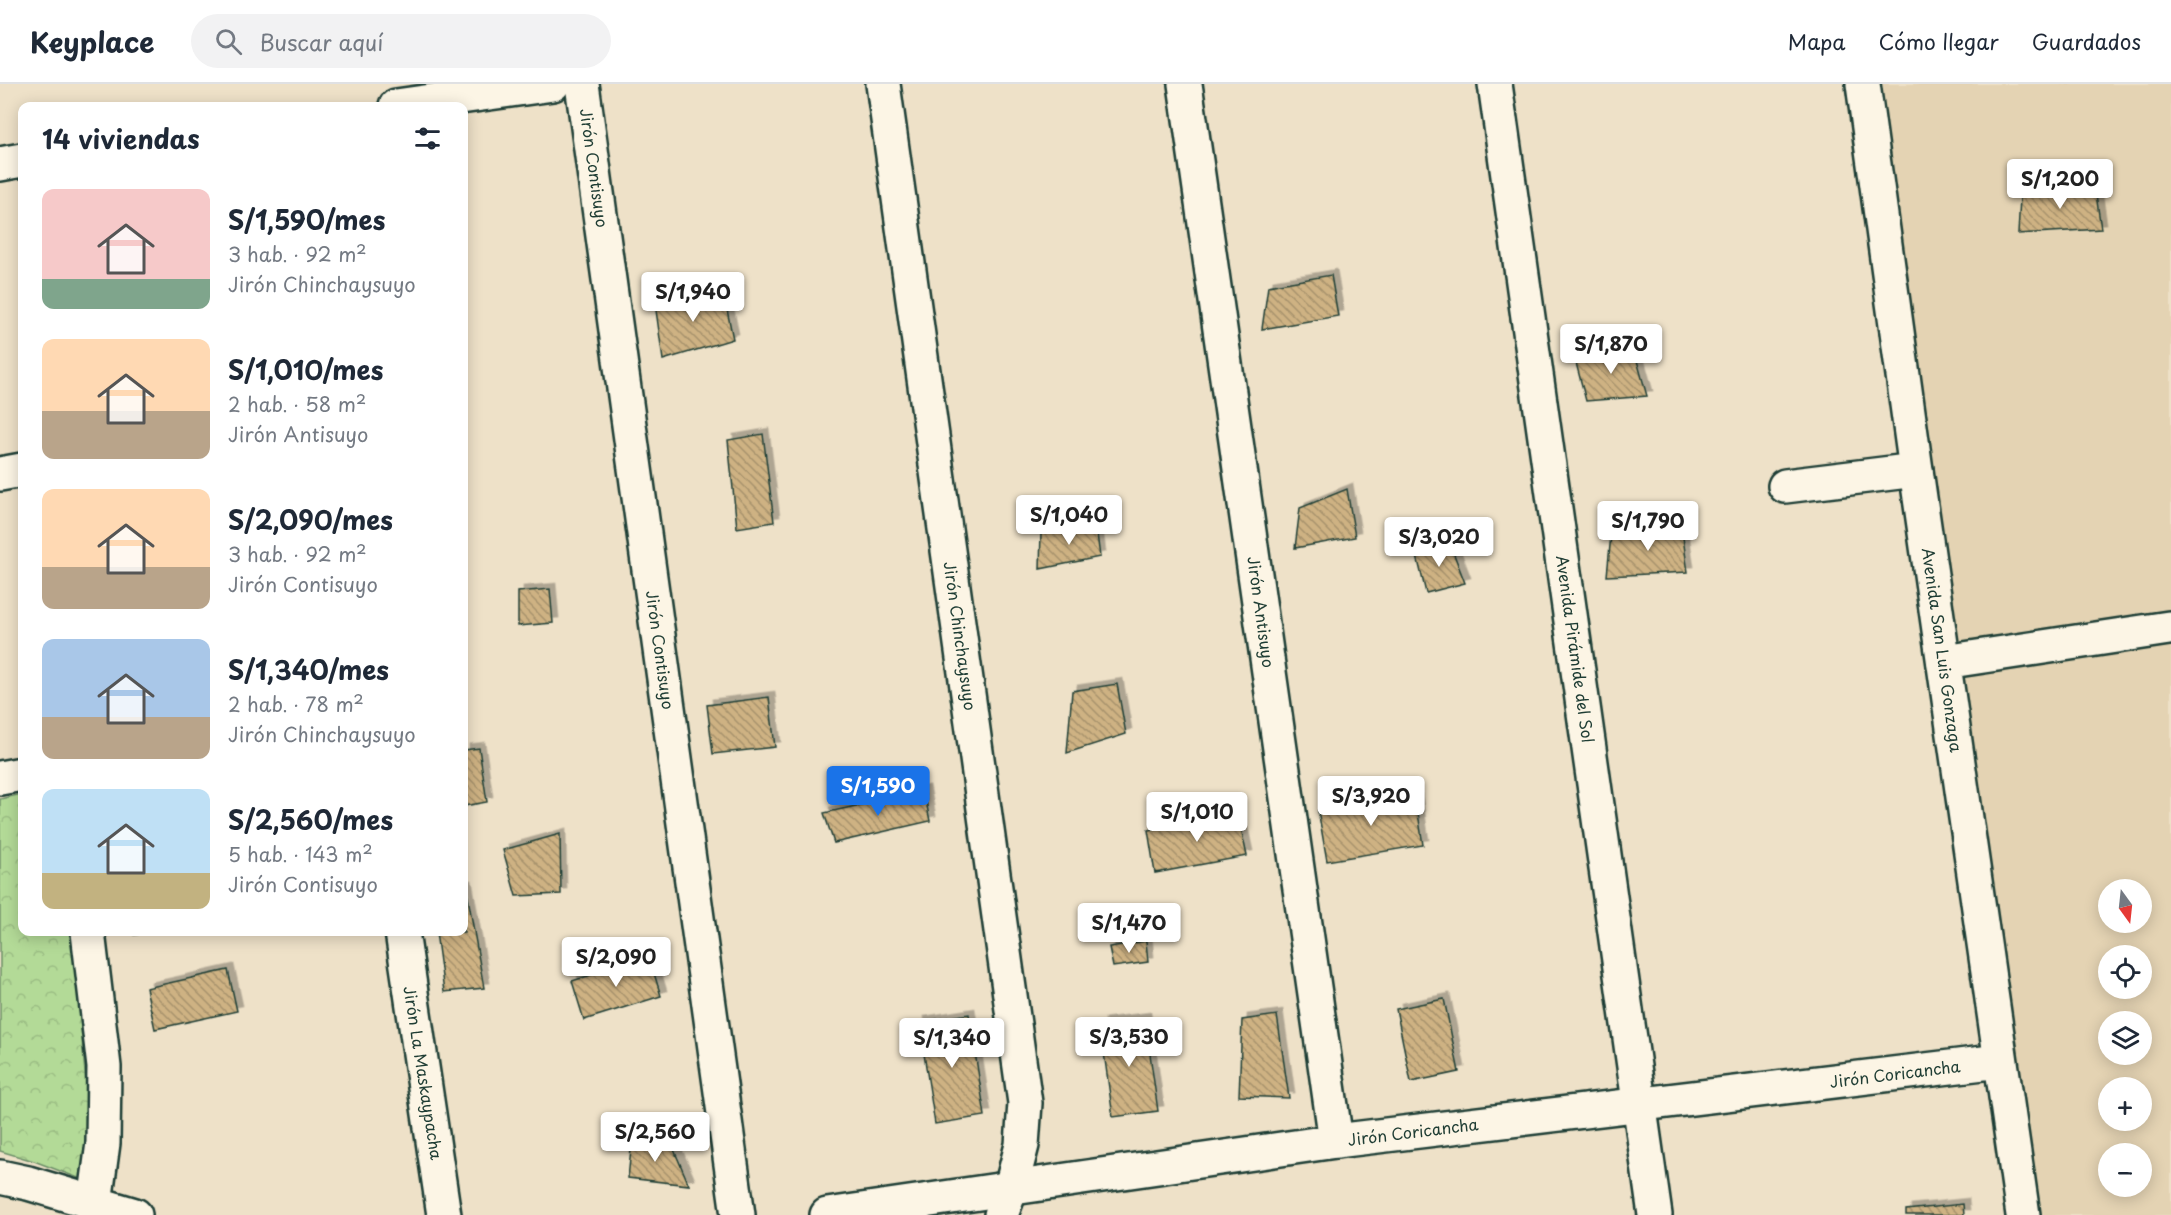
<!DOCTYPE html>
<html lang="es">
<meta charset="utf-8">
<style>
:root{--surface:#fff;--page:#f2f2f3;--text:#1f2937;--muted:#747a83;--line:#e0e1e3;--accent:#1a73e8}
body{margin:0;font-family:"Playpen Sans",sans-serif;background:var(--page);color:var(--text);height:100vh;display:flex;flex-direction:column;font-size:22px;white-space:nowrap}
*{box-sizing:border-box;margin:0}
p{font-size:20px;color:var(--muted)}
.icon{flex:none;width:33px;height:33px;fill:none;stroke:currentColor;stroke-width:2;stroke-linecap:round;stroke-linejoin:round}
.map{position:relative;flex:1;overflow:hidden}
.drawer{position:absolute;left:18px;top:18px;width:450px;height:834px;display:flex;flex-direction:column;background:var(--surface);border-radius:12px;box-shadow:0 3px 15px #0003}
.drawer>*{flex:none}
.needle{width:39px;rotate:165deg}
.fabs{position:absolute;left:2098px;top:795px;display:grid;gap:12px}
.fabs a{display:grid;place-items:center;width:54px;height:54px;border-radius:50%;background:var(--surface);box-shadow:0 3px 15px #0003;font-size:30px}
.price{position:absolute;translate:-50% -51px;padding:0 14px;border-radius:6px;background:#fff;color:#222;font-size:20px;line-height:39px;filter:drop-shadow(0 2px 3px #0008)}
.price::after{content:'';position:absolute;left:50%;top:36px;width:18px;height:14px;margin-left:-9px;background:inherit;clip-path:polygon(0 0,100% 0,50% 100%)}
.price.active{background:var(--accent);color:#fff}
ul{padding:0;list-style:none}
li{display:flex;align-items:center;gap:18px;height:150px;padding:0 24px}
li span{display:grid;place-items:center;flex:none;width:168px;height:120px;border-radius:12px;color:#555}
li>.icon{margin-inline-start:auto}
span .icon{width:72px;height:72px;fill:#fffc;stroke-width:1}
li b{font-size:26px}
h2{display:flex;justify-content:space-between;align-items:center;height:72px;padding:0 24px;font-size:26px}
header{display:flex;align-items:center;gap:36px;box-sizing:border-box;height:84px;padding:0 30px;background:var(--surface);border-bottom:2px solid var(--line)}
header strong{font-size:28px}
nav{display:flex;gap:33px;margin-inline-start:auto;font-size:21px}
.search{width:420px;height:54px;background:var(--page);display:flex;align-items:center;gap:15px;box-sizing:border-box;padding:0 21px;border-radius:33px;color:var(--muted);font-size:22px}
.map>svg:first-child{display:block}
.built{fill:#e4d3b3;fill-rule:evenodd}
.forest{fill:url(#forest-crowns);stroke:#698c66;stroke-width:1.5}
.building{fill:url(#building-back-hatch);stroke:#1f3d34;stroke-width:1.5;filter:url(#shadow)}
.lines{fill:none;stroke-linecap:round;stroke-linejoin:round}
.minor-casing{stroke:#1f3d34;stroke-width:38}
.major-casing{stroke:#1f3d34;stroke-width:38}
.minor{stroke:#fcf5e5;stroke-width:33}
.major{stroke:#fcf5e5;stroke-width:33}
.labels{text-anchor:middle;stroke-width:5;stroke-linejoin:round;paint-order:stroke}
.street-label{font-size:16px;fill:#1f3d34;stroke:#fcf5e5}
</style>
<header>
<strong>Keyplace</strong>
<div class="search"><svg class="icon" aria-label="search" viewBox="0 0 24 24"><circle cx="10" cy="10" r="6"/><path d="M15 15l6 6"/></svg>Buscar aquí</div>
<nav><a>Mapa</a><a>Cómo llegar</a><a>Guardados</a></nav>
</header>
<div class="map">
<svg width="2171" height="1131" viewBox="0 0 2171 1131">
<defs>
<pattern id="forest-crowns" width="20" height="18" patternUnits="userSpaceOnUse" patternTransform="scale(1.5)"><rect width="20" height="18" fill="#b3da97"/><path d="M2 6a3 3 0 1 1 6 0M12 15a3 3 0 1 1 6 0" fill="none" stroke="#9abc83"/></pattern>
<pattern id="building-back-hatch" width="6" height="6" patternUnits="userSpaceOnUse" patternTransform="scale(1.5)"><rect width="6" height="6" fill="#ceb283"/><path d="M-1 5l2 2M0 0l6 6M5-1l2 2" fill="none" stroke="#a7926c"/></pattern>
<filter id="shadow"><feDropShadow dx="5.5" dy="-5.5" stdDeviation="0" flood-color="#0004"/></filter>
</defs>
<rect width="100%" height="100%" fill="#eee1c8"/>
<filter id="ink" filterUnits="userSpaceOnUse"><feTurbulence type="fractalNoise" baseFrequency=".0167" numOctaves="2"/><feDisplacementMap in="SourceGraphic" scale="12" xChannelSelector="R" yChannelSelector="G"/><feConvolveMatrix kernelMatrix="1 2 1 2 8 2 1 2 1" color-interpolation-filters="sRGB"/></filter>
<g filter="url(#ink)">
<path class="built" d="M1860,0H2171V1131H2017ZM2109,806H2142V838H2109ZM2109,872H2142V904H2109ZM2109,938H2142V970H2109ZM2109,1004H2142V1036H2109ZM2109,1070H2142V1102H2109Z"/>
<polygon class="forest" points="22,710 22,848 70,848 75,876 89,1034 81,1095 34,1077 0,1067 0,715"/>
<g class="building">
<polygon points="2094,96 2101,145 2018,150 2020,113"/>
<polygon points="1331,191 1338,232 1262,245 1268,202"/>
<polygon points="723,206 733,255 663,276 655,219"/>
<polygon points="1633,262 1647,312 1586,317 1575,275"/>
<polygon points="763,350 774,438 737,444 728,356"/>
<polygon points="1347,405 1355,453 1295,464 1300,424"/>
<polygon points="1681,440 1688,488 1607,492 1611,451"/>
<polygon points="1096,442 1100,473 1040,485 1041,448"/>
<polygon points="1450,460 1465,499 1426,509 1416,468"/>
<polygon points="550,505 553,539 518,542 518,508"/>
<polygon points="1117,600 1126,650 1067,669 1072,607"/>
<polygon points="769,613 775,663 713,670 707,621"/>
<polygon points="479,664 487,718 464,722 464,666"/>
<polygon points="924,707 930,737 834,759 824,729"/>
<polygon points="1415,710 1423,761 1327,777 1318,726"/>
<polygon points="1238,730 1247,772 1155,789 1148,746"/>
<polygon points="560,750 561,810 516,812 503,766"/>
<polygon points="464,802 466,802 484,904 444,908 436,848 464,848"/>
<polygon points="133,848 156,848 134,851"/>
<polygon points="1146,857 1148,878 1113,883 1109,863"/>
<polygon points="649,873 661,912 584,936 572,897"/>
<polygon points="228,886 237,927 155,945 146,904"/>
<polygon points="1444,915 1459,988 1411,998 1396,925"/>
<polygon points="969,930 985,1032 935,1040 919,938"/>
<polygon points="1277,931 1289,1014 1239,1012 1242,936"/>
<polygon points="1145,934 1158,1027 1113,1033 1100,940"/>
<polygon points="632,1056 672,1061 689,1101 628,1094"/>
<polygon points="1963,1120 1964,1131 1906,1131 1906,1126"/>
</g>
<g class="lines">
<g class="minor-casing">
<g id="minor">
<polyline points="582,0 738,1131"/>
<polyline points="1185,0 1336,1057"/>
<polyline points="1863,0 1916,386 2023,1131"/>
<polyline points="396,22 553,0"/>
<polyline points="0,80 22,76"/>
<polyline points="0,390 22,386"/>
<polyline points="1785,402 1916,386"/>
<polyline points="1944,578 2169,544"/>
<polyline points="0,694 22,690"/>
<polyline points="88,848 104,983 103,1059 95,1119"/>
<polyline points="402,848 444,1131"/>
<polyline points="0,1093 28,1099 135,1131"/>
<polyline points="827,1131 1336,1057 2000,977"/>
</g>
</g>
<g class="major-casing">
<g id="major">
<polyline points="883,0 1025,1019 1022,1061 1011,1104 1001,1131"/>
<polyline points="1495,0 1655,1131"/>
</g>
</g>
<use href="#minor" class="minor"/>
<use href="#major" class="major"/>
</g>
</g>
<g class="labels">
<g class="street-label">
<text transform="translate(594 84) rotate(82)" y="6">Jirón Contisuyo</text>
<text transform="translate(1261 528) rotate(82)" y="6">Jirón Antisuyo</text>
<text transform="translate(960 552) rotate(82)" y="6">Jirón Chinchaysuyo</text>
<text transform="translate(1575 565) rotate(82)" y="6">Avenida Pirámide del Sol</text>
<text transform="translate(660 566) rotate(82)" y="6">Jirón Contisuyo</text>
<text transform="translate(1942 566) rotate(82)" y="6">Avenida San Luis Gonzaga</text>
<text transform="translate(423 989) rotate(81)" y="6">Jirón La Maskaypacha</text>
<text transform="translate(1895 990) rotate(-7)" y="6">Jirón Coricancha</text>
<text transform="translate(1413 1048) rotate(-7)" y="6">Jirón Coricancha</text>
</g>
</g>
</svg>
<div class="fabs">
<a><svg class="needle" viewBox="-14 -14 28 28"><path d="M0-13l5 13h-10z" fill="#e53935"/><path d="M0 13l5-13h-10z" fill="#747a83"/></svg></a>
<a><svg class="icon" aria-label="locate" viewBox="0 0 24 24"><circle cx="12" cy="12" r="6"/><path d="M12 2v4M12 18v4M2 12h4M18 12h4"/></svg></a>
<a><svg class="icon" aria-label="layers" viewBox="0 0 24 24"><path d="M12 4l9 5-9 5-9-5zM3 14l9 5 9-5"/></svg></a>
<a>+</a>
<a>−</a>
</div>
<b class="price" style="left:2060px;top:126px">S/1,200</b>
<b class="price" style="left:693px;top:239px">S/1,940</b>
<b class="price" style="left:1611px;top:291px">S/1,870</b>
<b class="price" style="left:1069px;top:462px">S/1,040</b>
<b class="price" style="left:1648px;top:468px">S/1,790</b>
<b class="price" style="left:1439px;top:484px">S/3,020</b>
<b class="price active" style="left:878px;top:733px">S/1,590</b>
<b class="price" style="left:1371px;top:743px">S/3,920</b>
<b class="price" style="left:1197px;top:759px">S/1,010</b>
<b class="price" style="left:1129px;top:870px">S/1,470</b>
<b class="price" style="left:616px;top:904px">S/2,090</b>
<b class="price" style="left:1129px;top:984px">S/3,530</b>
<b class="price" style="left:952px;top:985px">S/1,340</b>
<b class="price" style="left:655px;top:1079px">S/2,560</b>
<section class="drawer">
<h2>14 viviendas<svg class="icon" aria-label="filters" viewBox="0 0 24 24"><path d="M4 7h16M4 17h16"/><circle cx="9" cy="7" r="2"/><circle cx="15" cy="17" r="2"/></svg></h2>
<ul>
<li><span style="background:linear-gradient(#f6c9c9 75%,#7fa58c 0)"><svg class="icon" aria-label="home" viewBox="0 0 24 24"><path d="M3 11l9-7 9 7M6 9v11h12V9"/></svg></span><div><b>S/1,590/mes</b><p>3 hab. · 92 m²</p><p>Jirón Chinchaysuyo</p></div></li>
<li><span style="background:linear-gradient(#ffd9b3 60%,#b9a48a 0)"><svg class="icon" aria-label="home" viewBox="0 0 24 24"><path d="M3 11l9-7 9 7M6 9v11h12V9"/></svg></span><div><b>S/1,010/mes</b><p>2 hab. · 58 m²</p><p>Jirón Antisuyo</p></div></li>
<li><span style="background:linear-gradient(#ffd9b3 65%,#b9a48a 0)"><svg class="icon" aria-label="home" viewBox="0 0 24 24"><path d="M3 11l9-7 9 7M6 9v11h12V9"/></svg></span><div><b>S/2,090/mes</b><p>3 hab. · 92 m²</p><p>Jirón Contisuyo</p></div></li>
<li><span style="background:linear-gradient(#a9c7e8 65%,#b9a48a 0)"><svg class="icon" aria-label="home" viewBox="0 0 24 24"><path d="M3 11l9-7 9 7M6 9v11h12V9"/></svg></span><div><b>S/1,340/mes</b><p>2 hab. · 78 m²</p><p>Jirón Chinchaysuyo</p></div></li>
<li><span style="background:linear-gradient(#bfe0f5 70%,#c2b280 0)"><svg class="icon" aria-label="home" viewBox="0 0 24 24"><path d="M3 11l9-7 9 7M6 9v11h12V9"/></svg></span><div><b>S/2,560/mes</b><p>5 hab. · 143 m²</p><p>Jirón Contisuyo</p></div></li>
</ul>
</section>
</div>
